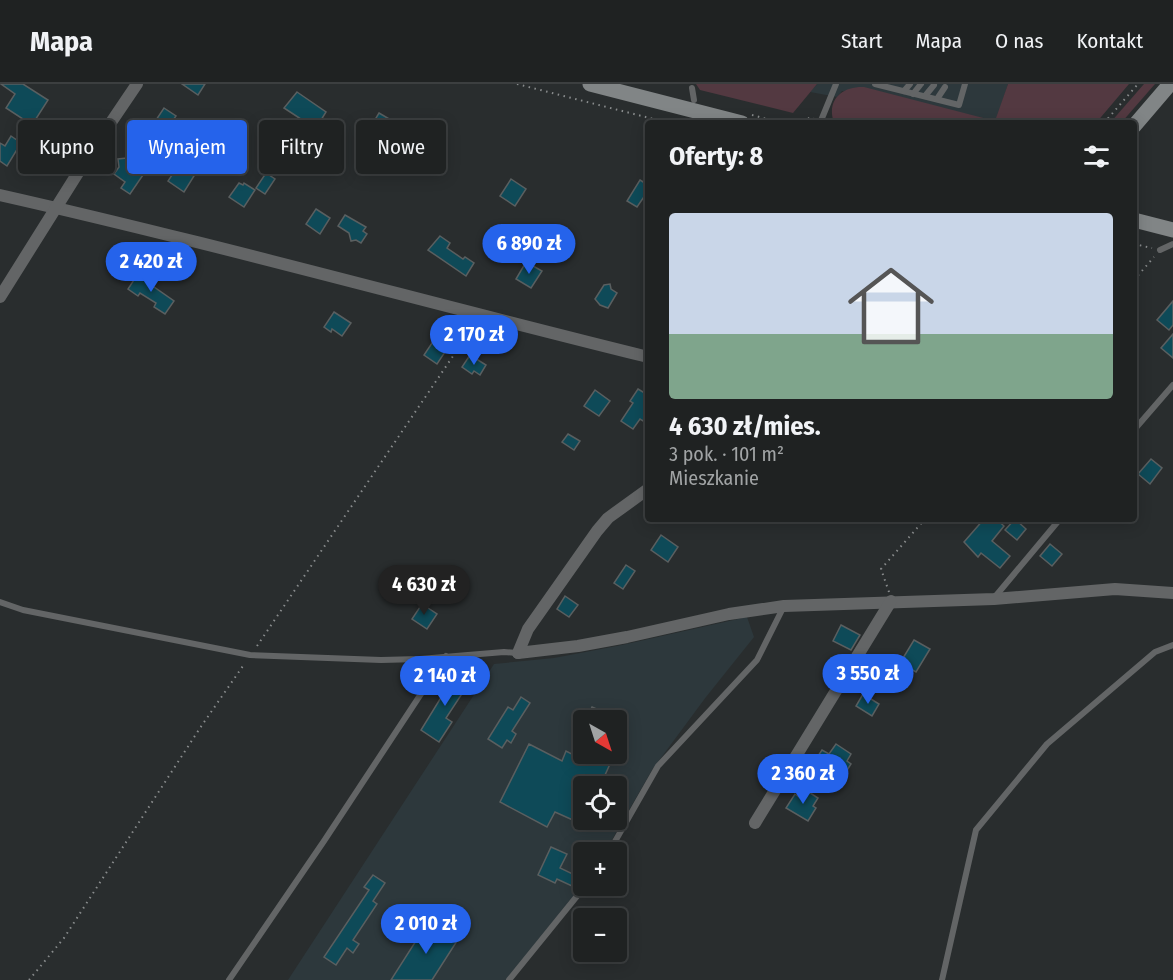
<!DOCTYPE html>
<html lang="pl">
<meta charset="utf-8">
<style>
:root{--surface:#1f2222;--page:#2c2f2f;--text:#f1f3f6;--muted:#a1a4a5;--line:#3c3f40;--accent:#2563eb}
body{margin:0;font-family:"Fira Sans Condensed",sans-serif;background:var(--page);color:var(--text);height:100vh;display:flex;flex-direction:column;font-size:22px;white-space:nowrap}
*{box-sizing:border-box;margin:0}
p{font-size:20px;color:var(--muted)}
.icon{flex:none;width:33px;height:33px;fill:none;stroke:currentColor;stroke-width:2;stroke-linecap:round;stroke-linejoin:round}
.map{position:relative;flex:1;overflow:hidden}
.side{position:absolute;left:645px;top:36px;width:492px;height:402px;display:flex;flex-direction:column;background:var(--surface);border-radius:6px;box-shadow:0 3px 15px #0003,0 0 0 2px var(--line)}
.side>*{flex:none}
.hud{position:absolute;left:18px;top:36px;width:537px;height:54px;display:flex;gap:12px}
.needle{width:39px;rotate:141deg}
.tools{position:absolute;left:573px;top:626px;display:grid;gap:12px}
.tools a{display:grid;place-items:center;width:54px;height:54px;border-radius:6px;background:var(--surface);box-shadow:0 3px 15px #0003,0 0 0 2px var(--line);font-size:30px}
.price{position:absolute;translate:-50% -51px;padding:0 14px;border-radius:21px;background:var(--accent);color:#fff;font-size:20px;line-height:39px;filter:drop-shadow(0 2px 3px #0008)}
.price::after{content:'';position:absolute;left:50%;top:36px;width:18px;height:14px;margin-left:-9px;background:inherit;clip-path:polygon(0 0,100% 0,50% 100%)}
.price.on{background:#222;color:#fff}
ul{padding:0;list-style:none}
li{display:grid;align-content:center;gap:12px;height:318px;padding:0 24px}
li+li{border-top:2px solid var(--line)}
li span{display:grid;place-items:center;height:186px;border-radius:6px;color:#555}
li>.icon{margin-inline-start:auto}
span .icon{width:108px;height:108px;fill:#fffc;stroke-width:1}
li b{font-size:26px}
h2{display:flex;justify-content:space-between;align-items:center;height:72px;padding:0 24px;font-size:26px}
.tag{padding:0 21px;border-radius:6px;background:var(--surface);box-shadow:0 3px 15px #0003,0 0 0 2px var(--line);font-size:21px;line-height:54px}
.tag.on{background:var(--accent);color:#fff}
header{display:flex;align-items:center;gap:36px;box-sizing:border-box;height:84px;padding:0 30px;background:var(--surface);border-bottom:2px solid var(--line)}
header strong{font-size:28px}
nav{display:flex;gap:33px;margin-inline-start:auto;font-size:21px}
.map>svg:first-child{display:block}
.built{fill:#2d383c;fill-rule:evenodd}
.green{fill:#533941}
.building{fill:#0e4a58;stroke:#5a5f60;stroke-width:1.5}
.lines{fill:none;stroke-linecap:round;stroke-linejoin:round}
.path{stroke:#898c8d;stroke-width:2;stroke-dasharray:1.5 4.5;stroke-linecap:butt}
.lane{stroke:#636566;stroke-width:6}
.street{stroke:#636566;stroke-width:12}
.secondary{stroke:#818586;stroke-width:15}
</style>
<header>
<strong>Mapa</strong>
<nav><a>Start</a><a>Mapa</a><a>O nas</a><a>Kontakt</a></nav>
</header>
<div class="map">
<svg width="1173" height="896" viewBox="0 0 1173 896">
<rect width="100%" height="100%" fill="#292d2e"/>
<g class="built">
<polygon points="817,0 1008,0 996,37 842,7 837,13 810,8"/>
<path d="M747,533L754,553L706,613L652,686L605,768H584L583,800L506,896H288L494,580L554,574L622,561ZM584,636H616V669H584ZM584,702H616V735H584Z"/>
</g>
<g class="green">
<polygon points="696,0 817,0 793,29 700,6"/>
<path d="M1008,0H1129L1096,39H834C826,16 842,2 864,3L995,37Z"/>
<polygon points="1144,0 1155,0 1121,39 1110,39"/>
</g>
<g class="building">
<polygon points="1,0 23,0 48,16 32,41 6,24 15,10"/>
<polygon points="182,0 205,0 198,11"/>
<polygon points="297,8 326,28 307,59 298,53 307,39 284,24"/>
<polygon points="164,24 176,32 166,46 154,39"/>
<polygon points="379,29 391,36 382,51 370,44"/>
<polygon points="411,41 422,48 426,41 436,48 415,81 400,72 408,60 401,56"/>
<polygon points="11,52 21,59 7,82 0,77 0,59 5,62"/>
<polygon points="223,63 237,74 227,89 211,81"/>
<polygon points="127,74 137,81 134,85 143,91 130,110 121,104 125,98 114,90 119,83 118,75"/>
<polygon points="178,82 194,92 184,108 168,97"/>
<polygon points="266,89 275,95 265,110 256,104"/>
<polygon points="511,95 526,105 515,122 500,112"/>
<polygon points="640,96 648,101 648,107 637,123 627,117"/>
<polygon points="239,99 243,101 244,99 255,106 244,123 229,113"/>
<polygon points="316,125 330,134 320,150 306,140"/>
<polygon points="345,131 366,143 363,147 367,150 361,159 356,156 351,157 349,149 338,142"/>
<polygon points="440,152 450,159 447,164 463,175 465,173 474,179 466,192 428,166"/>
<polygon points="526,178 542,187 531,204 516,195"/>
<polygon points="139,188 149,195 147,198 174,217 165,230 154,223 156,219 140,209 138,212 128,205"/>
<polygon points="610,200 611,205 617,209 608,224 600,221 595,215 604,201"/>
<polygon points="1173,217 1173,241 1169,246 1157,236"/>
<polygon points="334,228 351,239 342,252 332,245 331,248 324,243"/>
<polygon points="1173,250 1173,274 1161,264"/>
<polygon points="434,256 447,265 437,280 424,271"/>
<polygon points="470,271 486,281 480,291 474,287 472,290 462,283"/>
<polygon points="638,305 648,311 644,318 648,321 648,340 640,335 633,345 621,337 633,319 630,317"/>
<polygon points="595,306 610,317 599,332 584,322"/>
<polygon points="568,350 580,357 574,366 562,358"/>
<polygon points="1151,375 1162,384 1150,400 1138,390"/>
<polygon points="984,435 996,435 1004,442 992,457 1010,472 1000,484 981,469 978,473 964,458"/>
<polygon points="1015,435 1026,445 1017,456 1005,446"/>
<polygon points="661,451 678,463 668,478 651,466"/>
<polygon points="1050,460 1062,470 1052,482 1040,472"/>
<polygon points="626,481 635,487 623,505 614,499"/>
<polygon points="565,512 578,521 569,533 557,525"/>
<polygon points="422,520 437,530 427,545 412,535"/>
<polygon points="841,541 860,551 851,566 833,557"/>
<polygon points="914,556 930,565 916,588 900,579"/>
<polygon points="460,588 471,596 446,634 452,638 439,658 421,646 442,612 437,609 447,593 454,598"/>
<polygon points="863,610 879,620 872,632 856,622"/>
<polygon points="521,613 530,619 512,647 516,650 511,659 507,656 502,664 488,655 508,623 513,626"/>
<polygon points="592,623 621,636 586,636"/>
<polygon points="529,660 562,677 566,667 591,680 597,669 615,669 600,702 584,702 584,741 555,728 547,743 500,718"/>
<polygon points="836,660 851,670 847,677 851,680 841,696 814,678 822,666 829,670"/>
<polygon points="804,705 818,714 813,722 816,724 808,737 786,724 795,710 799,713"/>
<polygon points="551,763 567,770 560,784 577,792 572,802 557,795 555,799 538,791"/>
<polygon points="373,791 385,799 373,817 377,820 353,856 359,860 353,869 347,864 336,881 324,873 369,806 364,803"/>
<polygon points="428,838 457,857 432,896 391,896"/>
</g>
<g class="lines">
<g class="path">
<polyline points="517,0 669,39"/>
<polyline points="752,31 782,39"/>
<polyline points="804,39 810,33 814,35"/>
<polyline points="1104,39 1138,0"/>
<polyline points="1134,160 1152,164"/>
<polyline points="1134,196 1154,173"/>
<polyline points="889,508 881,485 925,435"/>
<polyline points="257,562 474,241"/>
<polyline points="29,896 64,854 200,644 245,579"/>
</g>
<g class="lane">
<polyline points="875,0 959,21 965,0"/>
<polyline points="692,4 694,16"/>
<polyline points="904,7 910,0"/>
<polyline points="913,10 921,0"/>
<polyline points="925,12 934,1"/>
<polyline points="937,15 945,3"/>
<polyline points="820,39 836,0"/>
<polyline points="1160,166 1173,160"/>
<polyline points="1134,346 1173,301"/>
<polyline points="994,514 1060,435"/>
<polyline points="0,518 23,526 250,571 381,576 420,575 504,568 518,569"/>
<polyline points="609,768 658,682 757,576 784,522"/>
<polyline points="229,896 324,757 446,572"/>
<polyline points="509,896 586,801"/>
<polyline points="942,896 976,746 1047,660 1155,568 1173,561"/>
</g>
<g class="street">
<path d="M0,111C217,160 432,220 648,273"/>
<polyline points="0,213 91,68 137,0"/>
<polyline points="518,569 578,562 627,553 729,530 784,522 994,515 1115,505 1173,509"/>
<polyline points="518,569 528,545 597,447 608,434 648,405"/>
<polyline points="755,739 891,517"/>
</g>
<g class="secondary">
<polyline points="590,0 742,39"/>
<polyline points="1134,42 1170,0"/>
<polyline points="1134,136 1173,146"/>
</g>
</g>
</svg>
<div class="tools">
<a><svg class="needle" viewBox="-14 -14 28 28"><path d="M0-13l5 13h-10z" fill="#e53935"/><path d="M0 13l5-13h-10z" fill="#a1a4a5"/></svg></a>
<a><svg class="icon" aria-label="locate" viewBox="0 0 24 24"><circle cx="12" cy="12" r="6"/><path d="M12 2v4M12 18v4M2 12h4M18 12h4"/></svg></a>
<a>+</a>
<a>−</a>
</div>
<b class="price" style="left:529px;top:191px">6 890 zł</b>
<b class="price" style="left:151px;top:209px">2 420 zł</b>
<b class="price" style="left:474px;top:282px">2 170 zł</b>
<b class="price on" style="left:424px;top:532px">4 630 zł</b>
<b class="price" style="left:868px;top:621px">3 550 zł</b>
<b class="price" style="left:445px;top:623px">2 140 zł</b>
<b class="price" style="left:803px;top:721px">2 360 zł</b>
<b class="price" style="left:426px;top:871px">2 010 zł</b>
<div class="hud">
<a class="tag">Kupno</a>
<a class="tag on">Wynajem</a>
<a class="tag">Filtry</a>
<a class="tag">Nowe</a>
</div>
<section class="side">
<h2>Oferty: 8<svg class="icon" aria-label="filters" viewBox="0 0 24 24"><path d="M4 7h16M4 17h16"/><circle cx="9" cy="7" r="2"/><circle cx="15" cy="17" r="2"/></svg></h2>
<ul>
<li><span style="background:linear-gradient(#c9d6e8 65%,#7fa58c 0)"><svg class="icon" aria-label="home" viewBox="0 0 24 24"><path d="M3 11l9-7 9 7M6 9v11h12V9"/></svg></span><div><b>4 630 zł/mies.</b><p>3 pok. · 101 m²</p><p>Mieszkanie</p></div></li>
</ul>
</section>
</div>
